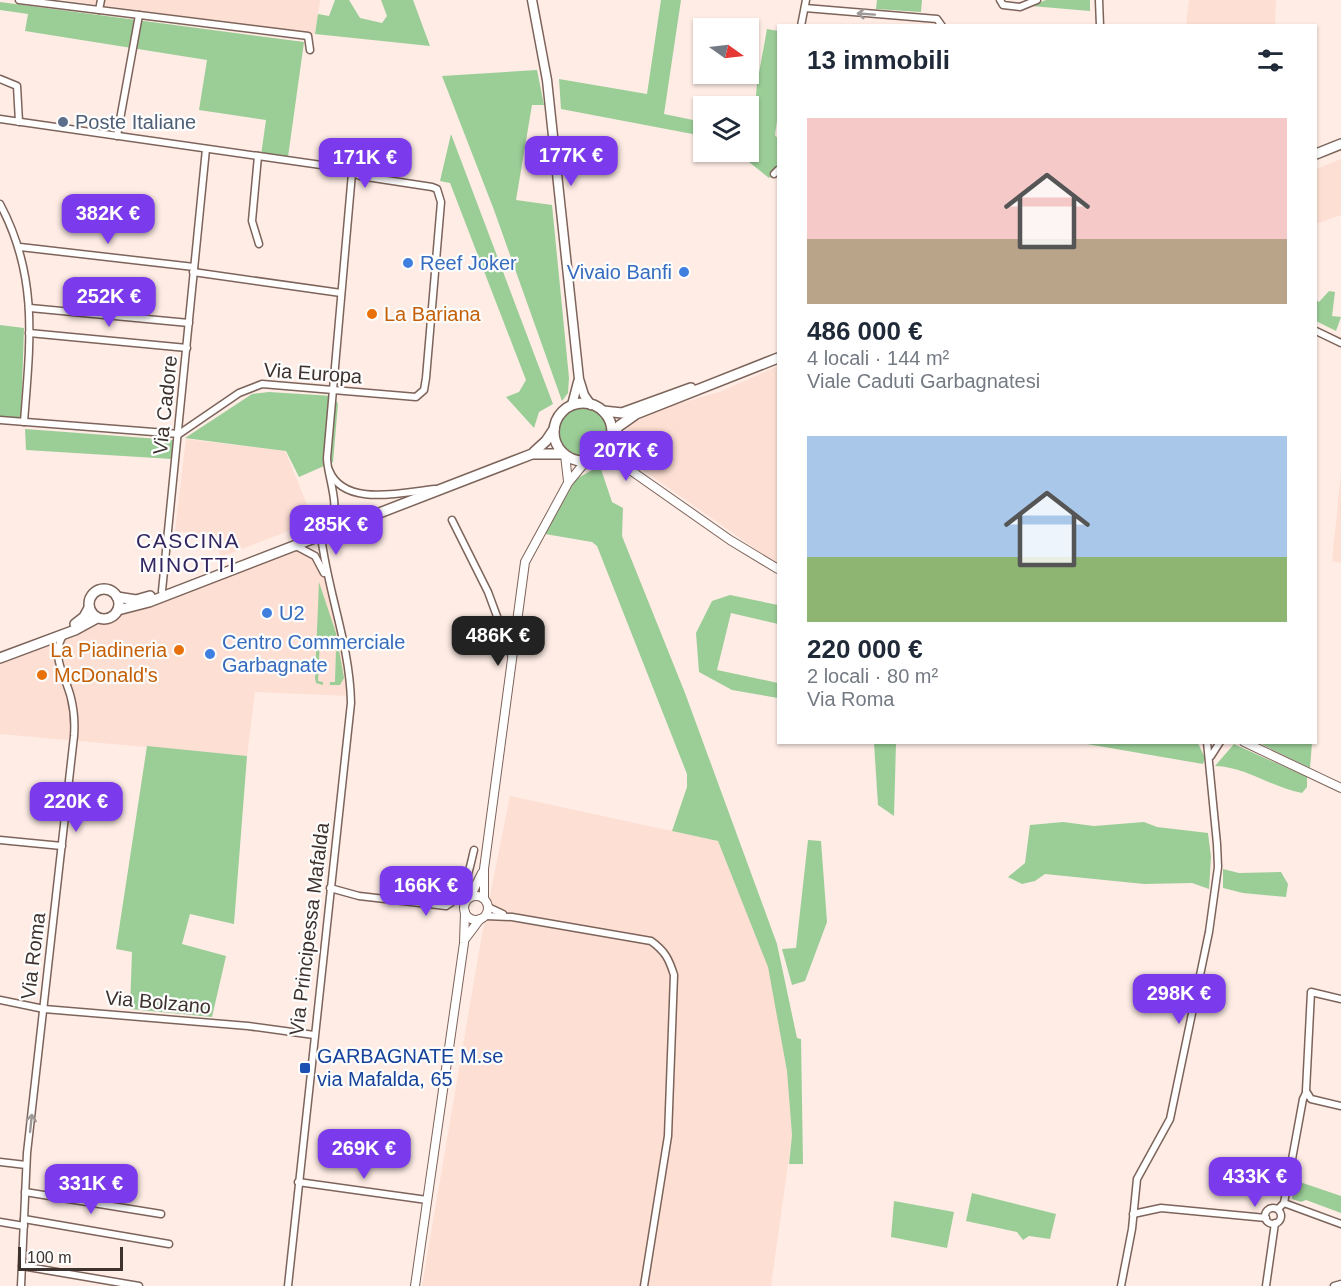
<!DOCTYPE html>
<html lang="it">
<meta charset="utf-8">
<style>
:root{--surface:#fff;--page:#f2f2f3;--text:#1f2937;--muted:#747a83;--accent:#7c3aed}
body{margin:0;font-family:Arial,sans-serif;background:var(--page);color:var(--text);height:100vh;display:flex;flex-direction:column;font-size:22px;white-space:nowrap}
*{box-sizing:border-box;margin:0}
p{font-size:20px;color:var(--muted)}
.icon{flex:none;width:33px;height:33px;fill:none;stroke:currentColor;stroke-width:2;stroke-linecap:round;stroke-linejoin:round}
.map{position:relative;flex:1;overflow:hidden}
.side{position:absolute;left:777px;top:24px;width:540px;height:720px;display:flex;flex-direction:column;background:var(--surface);border-radius:0px;box-shadow:0 2px 4px #0004}
.side>*{flex:none}
.needle{width:39px;rotate:104deg}
.fabs{position:absolute;left:693px;top:18px;display:grid;gap:12px}
.fabs a{display:grid;place-items:center;width:66px;height:66px;border-radius:0px;background:var(--surface);box-shadow:0 2px 4px #0004;font-size:30px}
.scale{position:absolute;left:18px;bottom:15px;width:105px;box-sizing:border-box;padding-left:6px;border:3px solid #3d322e;border-top:0;font-size:16px;line-height:21px;white-space:nowrap;color:#3d322e;-webkit-text-stroke:4px #fdfdfd;paint-order:stroke}
.price{position:absolute;translate:-50% -51px;padding:0 14px;border-radius:12px;background:var(--accent);color:#fff;font-size:20px;line-height:39px;filter:drop-shadow(0 2px 3px #0008)}
.price::after{content:'';position:absolute;left:50%;top:36px;width:18px;height:14px;margin-left:-9px;background:inherit;clip-path:polygon(0 0,100% 0,50% 100%)}
.price.current{background:#222;color:#fff}
ul{padding:0;list-style:none}
li{display:grid;align-content:center;gap:12px;height:318px;padding:0 30px}
li span{display:grid;place-items:center;height:186px;border-radius:0px;color:#555}
li>.icon{margin-inline-start:auto}
span .icon{width:108px;height:108px;fill:#fffc;stroke-width:1}
li b{font-size:26px}
h2{display:flex;justify-content:space-between;align-items:center;height:72px;padding:0 30px;font-size:26px}
.map>svg:first-child{display:block}
.built{fill:#fddfd3}
.green{fill:#9bcd97}
.lines{fill:none;stroke-linecap:round;stroke-linejoin:round}
.minor-casing{stroke:#7d645a;stroke-width:9}
.tertiary-casing{stroke:#7d645a;stroke-width:10}
.secondary-casing{stroke:#7d645a;stroke-width:11}
.primary-casing{stroke:#7d645a;stroke-width:12}
.minor{stroke:#fff;stroke-width:6}
.tertiary{stroke:#fff;stroke-width:8}
.secondary{stroke:#fff;stroke-width:8}
.primary{stroke:#fff;stroke-width:9}
.oneway{stroke:#9e9896}
.service-dot{fill:#5c6f8a;stroke:#fdfdfd;stroke-width:2}
.shop-dot{fill:#3f7fe0;stroke:#fdfdfd;stroke-width:2}
.food-dot{fill:#e8710a;stroke:#fdfdfd;stroke-width:2}
.transit-dot{fill:#1a4fb4;stroke:#fdfdfd;stroke-width:2}
.labels{text-anchor:middle;stroke-width:4.5;stroke-linejoin:round;paint-order:stroke}
.service-label{font-size:20px;fill:#4e5e75;stroke:#fdfdfd;text-anchor:start}
.shop-label{font-size:20px;fill:#366cbe;stroke:#fdfdfd;text-anchor:start}
.food-label{font-size:20px;fill:#c56008;stroke:#fdfdfd;text-anchor:start}
.street-label{font-size:20px;fill:#3d322e;stroke:#fdfdfd}
.transit-label{font-size:20px;fill:#164399;stroke:#fdfdfd;text-anchor:start}
.neighbourhood-label{font-size:21px;letter-spacing:1.5px;fill:#332560;stroke:#fdfdfd}
</style>
<div class="map">
<svg width="1341" height="1286" viewBox="0 0 1341 1286">
<rect width="100%" height="100%" fill="#feece5"/>
<g class="built">
<polygon points="64,0 320,0 315,34"/>
<polygon points="1189,0 1276,0 1275,25 1186,25"/>
<polygon points="1341,159 1341,215 1316,224 1316,169"/>
<polygon points="778,366 778,561 777,564 633,463 623,444 628,427 650,412 719,392"/>
<polygon points="186,439 285,451 314,521 221,557 212,534 175,531"/>
<polygon points="1341,473 1341,563 1332,561"/>
<polygon points="295,547 317,561 326,579 341,631 350,696 255,692 247,756 0,734 0,660 95,620 112,619 119,611"/>
<polygon points="510,796 718,841 769,967 787,1071 792,1135 771,1286 422,1286 481,940"/>
</g>
<g class="green">
<polygon points="335,0 349,0 360,18 382,23 387,16 381,0 413,0 430,46 315,34 318,14 329,16"/>
<polygon points="661,0 681,0 664,114 703,122 703,136 561,109 559,79 647,94"/>
<polygon points="877,0 922,0 921,12 876,9"/>
<polygon points="1046,0 1090,0 1090,11 1031,6"/>
<polygon points="0,2 304,42 288,157 261,155 266,120 199,110 207,60 25,31 28,14 0,10"/>
<polygon points="767,29 778,31 778,113 775,135 778,139 778,169 769,178 744,158 719,162 715,152 748,152 749,130 753,130 757,84"/>
<polygon points="537,70 544,105 532,105 516,200 552,205 569,378 568,393 562,401 494,210 442,76"/>
<polygon points="451,134 553,404 539,412 534,428 506,397 519,392 526,380 450,183 440,181"/>
<polygon points="1329,291 1335,292 1332,316 1341,317 1336,331 1316,321 1316,300 1319,302"/>
<polygon points="0,325 24,328 21,419 0,419"/>
<polygon points="269,392 333,396 338,404 333,462 299,477 286,451 185,438 252,394"/>
<circle cx="582" cy="432" r="26"/>
<polygon points="25,429 173,440 172,459 26,450"/>
<polygon points="594,469 601,469 612,502 623,508 622,536 685,693 777,944 797,1038 801,1039 803,1164 789,1164 792,1135 787,1071 768,967 718,841 672,831 687,787 687,774 597,546 592,542 545,534 576,479"/>
<polygon points="319,582 336,633 344,678 340,685 330,685 330,682 335,682 336,649 333,649 333,640 320,640 318,681 323,682 323,685 316,683 315,678"/>
<polygon points="730,595 778,605 778,624 731,613 717,670 778,683 778,698 732,690 699,672 696,633 712,601"/>
<polygon points="874,743 896,743 894,816 878,805"/>
<polygon points="1081,743 1198,743 1205,758 1203,764"/>
<polygon points="1259,743 1312,743 1310,768"/>
<path d="M1234,744L1307,777V787L1302,793C1270,787 1247,767 1215,766Z"/>
<polygon points="147,746 247,756 234,924 190,914 182,944 226,956 212,1017 130,1009 132,952 116,949"/>
<polygon points="1063,822 1094,826 1144,822 1157,827 1208,833 1211,857 1209,889 1192,883 1144,884 1045,874 1035,881 1022,884 1008,877 1025,863 1030,825"/>
<polygon points="808,840 821,841 827,922 805,981 792,985 782,949 796,948"/>
<polygon points="1223,869 1239,873 1281,872 1288,884 1286,897 1243,893 1223,888"/>
<polygon points="1294,1180 1341,1196 1341,1213 1306,1200 1301,1202 1292,1199"/>
<polygon points="972,1193 1056,1214 1050,1239 1029,1236 1023,1240 1017,1232 966,1221"/>
<polygon points="894,1201 954,1212 947,1248 891,1237"/>
</g>
<g class="lines">
<g class="minor-casing">
<g id="minor">
<polyline points="19,0 308,36 310,50"/>
<polyline points="1000,0 1003,5 1020,7 1037,0"/>
<polyline points="1099,0 1100,26"/>
<polyline points="805,8 937,19 942,26"/>
<polyline points="99,10 101,0"/>
<polyline points="801,26 806,0"/>
<polyline points="0,79 17,86 19,122"/>
<polyline points="0,119 342,168 360,176 432,187 437,189 441,202 426,378 424,390 416,397 262,384 239,393 179,434 0,420"/>
<polyline points="117,136 139,15"/>
<polyline points="258,156 252,221 259,244"/>
<polyline points="774,174 778,170"/>
<path d="M0,204C39,277 30,343 24,422"/>
<polyline points="20,247 194,267"/>
<polyline points="193,272 341,293"/>
<polyline points="30,308 189,323"/>
<polyline points="1316,331 1341,343"/>
<polyline points="29,333 187,348"/>
<path d="M329,470C344,508 403,492 435,489"/>
<polyline points="452,520 488,592 512,657"/>
<path d="M299,541C308,533 320,532 328,524C343,511 327,476 327,458L352,173"/>
<polyline points="296,546 315,556 324,573"/>
<polyline points="162,591 206,149"/>
<polyline points="1211,756 1220,742"/>
<polyline points="0,840 62,846"/>
<path d="M330,888L359,896L446,906C466,895 469,870 474,850"/>
<polyline points="488,907 503,914"/>
<path d="M485,916L512,917L651,941C665,951 669,959 674,975L668,1136L644,1286"/>
<polyline points="1341,999 1311,992 1306,1091 1311,1099 1341,1106"/>
<polyline points="0,1000 44,1009 248,1026 314,1035"/>
<polyline points="0,1162 26,1165"/>
<polyline points="298,1182 427,1200"/>
<polyline points="25,1192 161,1214"/>
<polyline points="1284,1203 1303,1099 1306,1093"/>
<circle cx="1273" cy="1216" r="8"/>
<polyline points="1278,1209 1284,1203 1341,1224"/>
<polyline points="1133,1214 1161,1208 1266,1218"/>
<polyline points="24,1219 169,1244"/>
<polyline points="0,1222 24,1226"/>
<polyline points="22,1266 139,1286"/>
<path d="M21,1286L27,1153L74,736C75,723 74,710 71,698C66,676 49,656 64,634"/>
<path d="M288,1286L351,703C350,645 328,593 321,536"/>
<polyline points="1121,1286 1132,1229 1137,1179 1170,1119 1209,932 1218,867 1217,844 1207,742"/>
<polyline points="1266,1286 1275,1223"/>
<polyline points="1334,1286 1341,1284"/>
</g>
</g>
<g class="tertiary-casing">
<g id="tertiary">
<polyline points="611,438 632,466"/>
<polyline points="565,455 568,481"/>
<polyline points="594,458 623,465 730,540 778,569"/>
<polyline points="1244,742 1341,788"/>
<circle cx="476" cy="908" r="12"/>
<polyline points="470,897 482,873"/>
<polyline points="484,898 484,869 525,562 568,483 586,461"/>
<polyline points="465,939 480,919"/>
<polyline points="415,1286 464,943 465,912"/>
</g>
</g>
<g class="secondary-casing">
<g id="secondary">
<polyline points="532,0 547,80 579,379 584,395 591,405"/>
<polyline points="572,405 578,382"/>
</g>
</g>
<g class="primary-casing">
<g id="primary">
<polyline points="1316,154 1341,144"/>
<circle cx="583" cy="432" r="29"/>
<polyline points="603,411 622,413 691,388"/>
<polyline points="611,436 619,426 636,414 778,358"/>
<polyline points="534,452 546,441 554,429"/>
<circle cx="104" cy="604" r="15"/>
<polyline points="117,597 136,600 150,596"/>
<polyline points="118,610 149,602 532,454 564,454"/>
<polyline points="75,624 84,617 89,608"/>
<polyline points="0,658 75,630 97,618"/>
</g>
</g>
<use href="#minor" class="minor"/>
<use href="#tertiary" class="tertiary"/>
<use href="#secondary" class="secondary"/>
<use href="#primary" class="primary"/>
</g>
<defs><path id="oneway-shaft" d="M-6 0H5M1.5-3L5.5 0L1.5 3" fill="none" stroke-width="1.6" stroke-linecap="round" stroke-linejoin="round" transform="scale(1.5)"/></defs>
<g class="oneway">
<use href="#oneway-shaft" transform="translate(866 14) rotate(-176)"/>
<use href="#oneway-shaft" transform="translate(31 1123) rotate(-84)"/>
</g>
<circle class="service-dot" cx="63" cy="122" r="6"/>
<g class="shop-dot">
<circle cx="408" cy="263" r="6"/>
<circle cx="684" cy="272" r="6"/>
<circle cx="267" cy="613" r="6"/>
<circle cx="210" cy="654" r="6"/>
</g>
<g class="food-dot">
<circle cx="372" cy="314" r="6"/>
<circle cx="179" cy="650" r="6"/>
<circle cx="42" cy="675" r="6"/>
</g>
<rect class="transit-dot" x="299" y="1062" width="12" height="12" rx="3"/>
<g class="labels">
<g class="service-label">
<text x="75" y="129">Poste Italiane</text>
</g>
<g class="shop-label">
<text x="420" y="270">Reef Joker</text>
<text x="672" y="279" text-anchor="end">Vivaio Banfi</text>
<text x="279" y="620">U2</text>
<text x="222" y="649">Centro Commerciale<tspan x="222" dy="23">Garbagnate</tspan></text>
</g>
<g class="food-label">
<text x="384" y="321">La Bariana</text>
<text x="167" y="657" text-anchor="end">La Piadineria</text>
<text x="54" y="682">McDonald's</text>
</g>
<g class="street-label">
<text transform="translate(313 373) rotate(4)" y="7">Via Europa</text>
<text transform="translate(165 405) rotate(-84)" y="7">Via Cadore</text>
<text transform="translate(309 929) rotate(-83)" y="7">Via Principessa Mafalda</text>
<text transform="translate(33 956) rotate(-83)" y="7">Via Roma</text>
<text transform="translate(158 1002) rotate(5)" y="7">Via Bolzano</text>
</g>
<g class="transit-label">
<text x="317" y="1063">GARBAGNATE M.se<tspan x="317" dy="23">via Mafalda, 65</tspan></text>
</g>
<g class="neighbourhood-label">
<text x="188" y="548">CASCINA<tspan x="188" dy="24">MINOTTI</tspan></text>
</g>
</g>
</svg>
<div class="fabs">
<a><svg class="needle" viewBox="-14 -14 28 28"><path d="M0-13l5 13h-10z" fill="#e53935"/><path d="M0 13l5-13h-10z" fill="#747a83"/></svg></a>
<a><svg class="icon" aria-label="layers" viewBox="0 0 24 24"><path d="M12 4l9 5-9 5-9-5zM3 14l9 5 9-5"/></svg></a>
</div>
<div class="scale">100 m</div>
<b class="price" style="left:571px;top:187px">177K €</b>
<b class="price" style="left:365px;top:189px">171K €</b>
<b class="price" style="left:108px;top:245px">382K €</b>
<b class="price" style="left:109px;top:328px">252K €</b>
<b class="price" style="left:626px;top:482px">207K €</b>
<b class="price" style="left:336px;top:556px">285K €</b>
<b class="price current" style="left:498px;top:667px">486K €</b>
<b class="price" style="left:76px;top:833px">220K €</b>
<b class="price" style="left:426px;top:917px">166K €</b>
<b class="price" style="left:1179px;top:1025px">298K €</b>
<b class="price" style="left:364px;top:1180px">269K €</b>
<b class="price" style="left:1255px;top:1208px">433K €</b>
<b class="price" style="left:91px;top:1215px">331K €</b>
<section class="side">
<h2>13 immobili<svg class="icon" aria-label="filters" viewBox="0 0 24 24"><path d="M4 7h16M4 17h16"/><circle cx="9" cy="7" r="2"/><circle cx="15" cy="17" r="2"/></svg></h2>
<ul>
<li><span style="background:linear-gradient(#f6c9c9 65%,#b9a48a 0)"><svg class="icon" aria-label="home" viewBox="0 0 24 24"><path d="M3 11l9-7 9 7M6 9v11h12V9"/></svg></span><div><b>486 000 €</b><p>4 locali · 144 m²</p><p>Viale Caduti Garbagnatesi</p></div></li>
<li><span style="background:linear-gradient(#a9c7e8 65%,#8fb573 0)"><svg class="icon" aria-label="home" viewBox="0 0 24 24"><path d="M3 11l9-7 9 7M6 9v11h12V9"/></svg></span><div><b>220 000 €</b><p>2 locali · 80 m²</p><p>Via Roma</p></div></li>
</ul>
</section>
</div>
